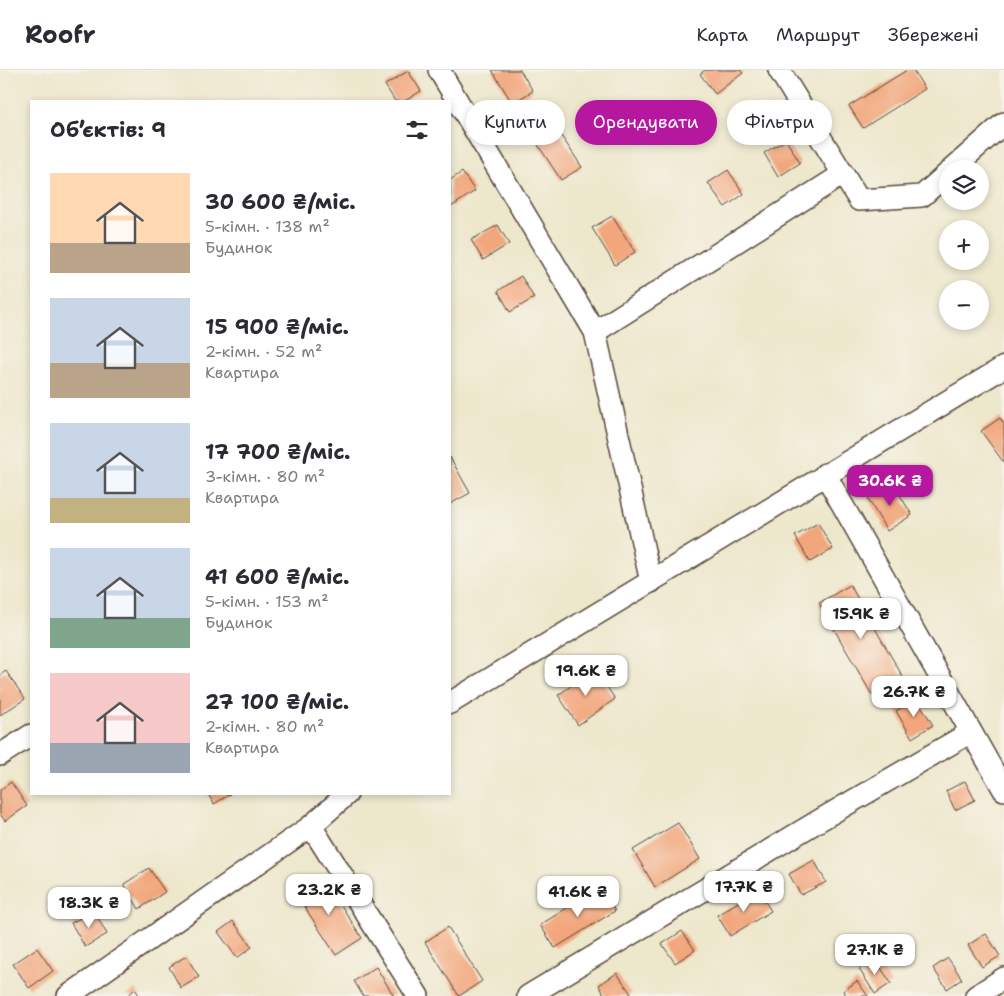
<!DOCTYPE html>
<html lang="uk">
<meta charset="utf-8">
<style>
:root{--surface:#fff;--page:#f7f7f7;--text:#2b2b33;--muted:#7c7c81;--line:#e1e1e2;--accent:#b5179e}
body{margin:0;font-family:"Shantell Sans",sans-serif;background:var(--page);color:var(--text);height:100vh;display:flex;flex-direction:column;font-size:19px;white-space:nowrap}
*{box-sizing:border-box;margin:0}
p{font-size:16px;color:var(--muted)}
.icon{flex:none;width:28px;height:28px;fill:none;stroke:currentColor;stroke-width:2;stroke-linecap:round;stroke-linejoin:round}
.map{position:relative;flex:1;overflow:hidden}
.details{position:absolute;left:30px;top:30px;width:421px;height:695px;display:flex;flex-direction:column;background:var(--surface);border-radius:0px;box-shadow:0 2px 8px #0003}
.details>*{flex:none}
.hud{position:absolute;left:466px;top:30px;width:462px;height:45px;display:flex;gap:10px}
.tools{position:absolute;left:939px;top:90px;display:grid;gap:10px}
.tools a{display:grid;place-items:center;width:50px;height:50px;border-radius:50%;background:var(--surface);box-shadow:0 2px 8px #0003;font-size:25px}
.price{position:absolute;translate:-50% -42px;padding:0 11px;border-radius:10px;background:#fff;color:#222;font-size:16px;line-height:32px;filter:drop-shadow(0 1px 2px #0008)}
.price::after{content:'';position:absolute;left:50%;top:30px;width:15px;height:11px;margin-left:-8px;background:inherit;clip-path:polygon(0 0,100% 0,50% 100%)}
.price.on{background:var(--accent);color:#fff}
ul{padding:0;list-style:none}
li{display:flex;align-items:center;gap:15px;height:125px;padding:0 20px}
li span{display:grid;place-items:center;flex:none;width:140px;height:100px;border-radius:0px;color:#555}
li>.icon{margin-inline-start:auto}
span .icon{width:60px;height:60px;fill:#fffc;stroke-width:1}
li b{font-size:21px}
h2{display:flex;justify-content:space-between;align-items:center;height:60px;padding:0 20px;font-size:21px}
.tag{padding:0 18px;border-radius:22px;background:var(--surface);box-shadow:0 2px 8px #0003;font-size:18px;line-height:45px}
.tag.on{background:var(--accent);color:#fff}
header{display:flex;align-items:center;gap:30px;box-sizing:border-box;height:70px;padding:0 25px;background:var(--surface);border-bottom:1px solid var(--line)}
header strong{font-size:24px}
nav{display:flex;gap:28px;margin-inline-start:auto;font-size:18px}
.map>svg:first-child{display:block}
.building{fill:#f2a67c}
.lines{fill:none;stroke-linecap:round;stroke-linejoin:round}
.minor-casing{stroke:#564638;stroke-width:24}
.minor{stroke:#fff;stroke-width:21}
</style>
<header>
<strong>Roofr</strong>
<nav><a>Карта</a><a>Маршрут</a><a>Збережені</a></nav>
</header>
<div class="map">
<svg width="1004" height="926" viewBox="0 0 1004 926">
<rect width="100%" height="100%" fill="#f7f3e8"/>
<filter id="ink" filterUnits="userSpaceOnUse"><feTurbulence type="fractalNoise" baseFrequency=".02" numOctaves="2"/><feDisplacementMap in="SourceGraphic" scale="10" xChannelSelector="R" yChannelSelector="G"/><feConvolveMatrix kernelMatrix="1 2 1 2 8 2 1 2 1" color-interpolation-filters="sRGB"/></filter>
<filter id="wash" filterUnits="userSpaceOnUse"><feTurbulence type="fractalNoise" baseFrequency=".0096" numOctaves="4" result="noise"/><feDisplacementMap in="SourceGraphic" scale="20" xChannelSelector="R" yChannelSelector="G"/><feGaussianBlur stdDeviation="1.12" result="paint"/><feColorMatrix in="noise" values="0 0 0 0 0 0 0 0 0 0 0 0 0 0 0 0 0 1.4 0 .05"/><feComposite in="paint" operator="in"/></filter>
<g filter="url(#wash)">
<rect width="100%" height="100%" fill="#ede7cc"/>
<g id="blocks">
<g class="building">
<polygon points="492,0 520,0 533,21 512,33"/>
<polygon points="705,0 740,0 743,3 715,24 700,4"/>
<polygon points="907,0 913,0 925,19 863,58 849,36"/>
<polygon points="408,1 421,21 405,31 395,31 385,15"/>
<polygon points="558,61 582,97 561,110 538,75"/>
<polygon points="786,70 800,93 778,107 764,83"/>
<polygon points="728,100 744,124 725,137 708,113"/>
<polygon points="462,102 475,121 451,137 450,110"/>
<polygon points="612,146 635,182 615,195 592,158"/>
<polygon points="498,155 509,174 483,190 471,170"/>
<polygon points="521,206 534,228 510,242 498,221"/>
<polygon points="1000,348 1004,354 1004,393 981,361"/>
<polygon points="450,387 470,423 450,434"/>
<polygon points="893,414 912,445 887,461 868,429"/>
<polygon points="818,453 833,479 810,492 795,466"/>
<polygon points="850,515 903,607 872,625 819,533"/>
<polygon points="595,599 615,629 578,655 558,625"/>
<polygon points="6,601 25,629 0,645 0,605"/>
<polygon points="917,629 933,655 912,668 896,641"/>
<polygon points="965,711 975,730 955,740 946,721"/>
<polygon points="11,712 27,736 5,751 0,744 0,720"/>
<polygon points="208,724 230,724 214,734"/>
<polygon points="678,753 700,789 655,817 633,780"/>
<polygon points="814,790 826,812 801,825 789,804"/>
<polygon points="149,798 165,822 139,839 124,814"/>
<polygon points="323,807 362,868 336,885 296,824"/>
<polygon points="600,817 615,841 555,878 540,855"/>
<polygon points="758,820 771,841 730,866 717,845"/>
<polygon points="94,841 107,864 85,877 71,853"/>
<polygon points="233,851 252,877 237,888 218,862"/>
<polygon points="448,857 482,911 459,926 425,872"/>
<polygon points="682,861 695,880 675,893 662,874"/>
<polygon points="986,864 1000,886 982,897 968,875"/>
<polygon points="37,878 53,901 29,918 13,894"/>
<polygon points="186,886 199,907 181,918 169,897"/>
<polygon points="948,888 962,909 947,919 933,898"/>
<polygon points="875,889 891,913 875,924 859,899"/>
<polygon points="376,897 394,926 363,926 354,911"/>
<polygon points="617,903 631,924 628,926 605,926 599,915"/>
<polygon points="857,911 868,926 847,926 843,921"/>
<polygon points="135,919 140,926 127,926"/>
</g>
</g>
</g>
<g filter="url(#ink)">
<use href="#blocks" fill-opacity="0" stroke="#564638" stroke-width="1"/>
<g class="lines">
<g class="minor-casing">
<g id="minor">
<polyline points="439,0 595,262 651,512"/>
<polyline points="779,0 859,130 922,126 948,103"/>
<polyline points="952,99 1004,53"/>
<polyline points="595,262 843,104"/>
<polyline points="825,404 1004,720"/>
<polyline points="450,633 1004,297"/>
<polyline points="0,685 31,665"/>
<polyline points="311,756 418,926"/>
<polyline points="68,926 311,756 347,724"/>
<polyline points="528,926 820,750 971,662"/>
<polyline points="976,926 1004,908"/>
</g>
</g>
<use href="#minor" class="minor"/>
</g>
</g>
</svg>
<div class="tools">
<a><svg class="icon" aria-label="layers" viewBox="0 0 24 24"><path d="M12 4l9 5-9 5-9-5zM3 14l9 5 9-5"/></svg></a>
<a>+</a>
<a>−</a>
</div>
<b class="price on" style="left:890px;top:437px">30.6K ₴</b>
<b class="price" style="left:861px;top:570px">15.9K ₴</b>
<b class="price" style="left:586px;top:627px">19.6K ₴</b>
<b class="price" style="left:914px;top:648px">26.7K ₴</b>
<b class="price" style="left:744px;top:843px">17.7K ₴</b>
<b class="price" style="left:329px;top:846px">23.2K ₴</b>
<b class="price" style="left:578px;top:848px">41.6K ₴</b>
<b class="price" style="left:89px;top:859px">18.3K ₴</b>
<b class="price" style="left:875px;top:906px">27.1K ₴</b>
<div class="hud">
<a class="tag">Купити</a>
<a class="tag on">Орендувати</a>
<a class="tag">Фільтри</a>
</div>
<section class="details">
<h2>Об’єктів: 9<svg class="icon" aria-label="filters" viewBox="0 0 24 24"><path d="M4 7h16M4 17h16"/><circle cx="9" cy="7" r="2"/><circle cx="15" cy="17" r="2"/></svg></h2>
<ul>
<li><span style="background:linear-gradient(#ffd9b3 70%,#b9a48a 0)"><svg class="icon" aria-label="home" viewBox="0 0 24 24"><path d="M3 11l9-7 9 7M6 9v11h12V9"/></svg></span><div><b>30 600 ₴/міс.</b><p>5-кімн. · 138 m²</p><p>Будинок</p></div></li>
<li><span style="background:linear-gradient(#c9d6e8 65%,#b9a48a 0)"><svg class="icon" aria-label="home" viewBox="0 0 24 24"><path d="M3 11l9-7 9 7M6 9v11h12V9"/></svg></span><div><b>15 900 ₴/міс.</b><p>2-кімн. · 52 m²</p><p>Квартира</p></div></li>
<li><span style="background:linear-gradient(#c9d6e8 75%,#c2b280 0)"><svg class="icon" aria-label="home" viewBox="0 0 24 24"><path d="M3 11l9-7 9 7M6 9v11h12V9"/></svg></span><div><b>17 700 ₴/міс.</b><p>3-кімн. · 80 m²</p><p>Квартира</p></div></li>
<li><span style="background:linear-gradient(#c9d6e8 70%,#7fa58c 0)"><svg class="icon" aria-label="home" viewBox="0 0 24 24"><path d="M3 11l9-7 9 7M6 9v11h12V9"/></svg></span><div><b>41 600 ₴/міс.</b><p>5-кімн. · 153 m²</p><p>Будинок</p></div></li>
<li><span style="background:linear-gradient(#f6c9c9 70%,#9aa5b1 0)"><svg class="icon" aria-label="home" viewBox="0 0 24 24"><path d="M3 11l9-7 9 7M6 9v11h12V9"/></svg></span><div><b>27 100 ₴/міс.</b><p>2-кімн. · 80 m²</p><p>Квартира</p></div></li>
</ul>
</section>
</div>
